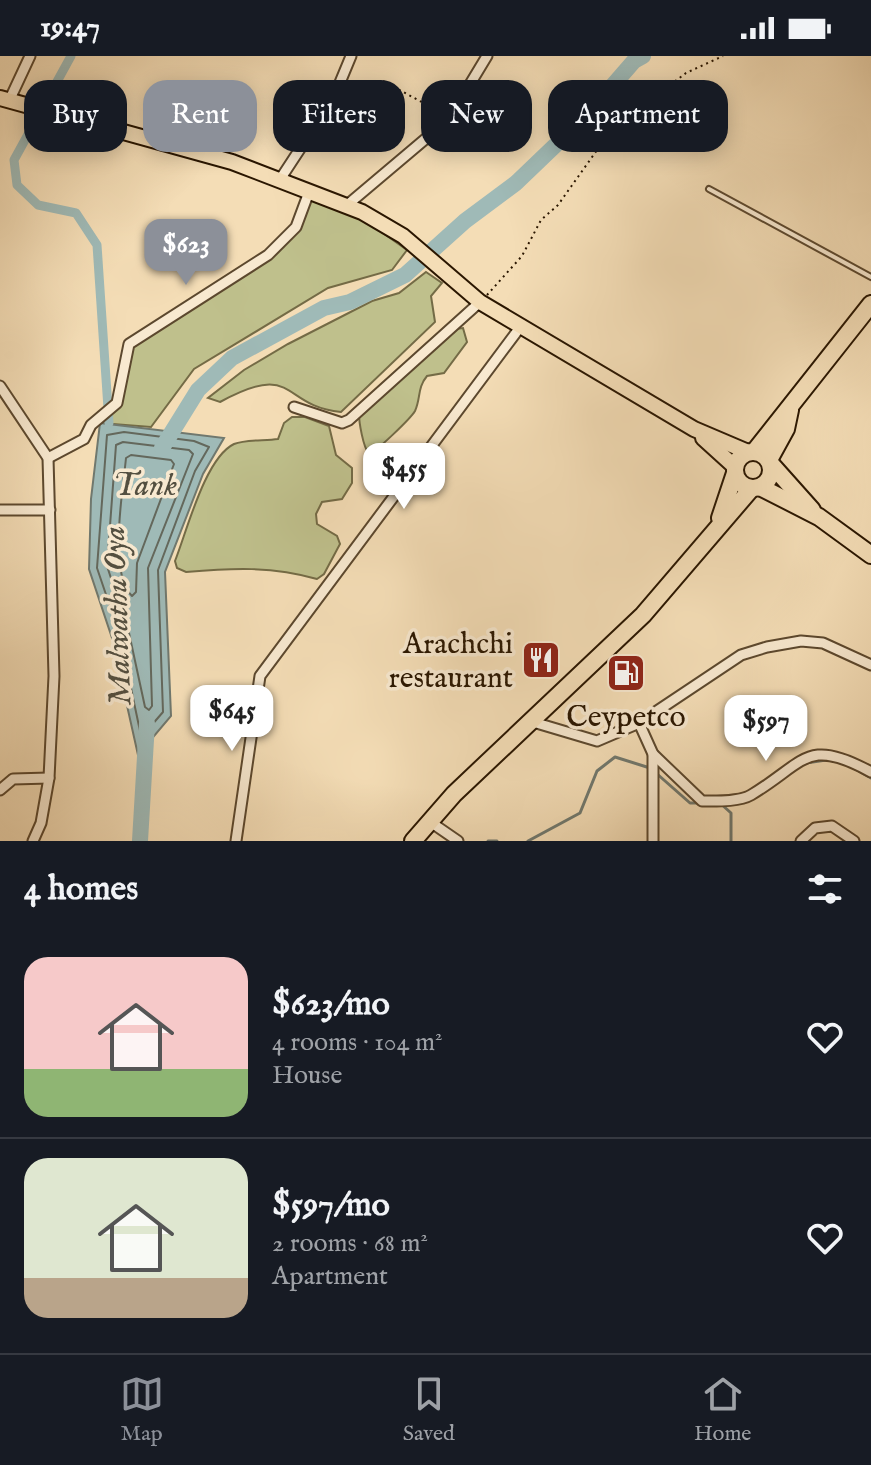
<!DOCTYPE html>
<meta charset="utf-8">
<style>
:root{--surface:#171b24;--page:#20242c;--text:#f1f3f6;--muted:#9ea1a6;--line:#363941;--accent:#8c9099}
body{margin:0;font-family:"IM FELL English",serif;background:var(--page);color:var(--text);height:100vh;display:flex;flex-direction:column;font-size:30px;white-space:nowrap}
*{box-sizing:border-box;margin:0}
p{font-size:26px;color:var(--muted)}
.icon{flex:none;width:44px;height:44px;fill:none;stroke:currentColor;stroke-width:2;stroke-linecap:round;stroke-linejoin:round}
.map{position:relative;height:785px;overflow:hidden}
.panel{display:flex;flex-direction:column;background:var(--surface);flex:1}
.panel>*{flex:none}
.hud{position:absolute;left:24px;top:24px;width:824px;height:72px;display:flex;gap:16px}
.price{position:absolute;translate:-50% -68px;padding:0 18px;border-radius:16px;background:#fff;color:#222;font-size:26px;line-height:52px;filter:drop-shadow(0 2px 4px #0008)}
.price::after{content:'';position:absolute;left:50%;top:48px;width:24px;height:18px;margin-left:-12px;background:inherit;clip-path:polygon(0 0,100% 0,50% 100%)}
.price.selected{background:var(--accent);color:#fff}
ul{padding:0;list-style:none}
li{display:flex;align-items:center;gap:24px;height:200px;padding:0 24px}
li+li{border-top:2px solid var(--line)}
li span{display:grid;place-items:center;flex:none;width:224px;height:160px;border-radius:24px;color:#555}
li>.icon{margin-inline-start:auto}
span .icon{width:96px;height:96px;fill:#fffc;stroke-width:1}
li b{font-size:34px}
h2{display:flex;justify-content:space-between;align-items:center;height:96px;padding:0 24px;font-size:34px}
.chip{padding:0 28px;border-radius:24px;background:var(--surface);box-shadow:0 4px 20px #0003;font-size:28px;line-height:72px}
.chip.selected{background:var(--accent);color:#fff}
.status{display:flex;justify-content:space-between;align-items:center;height:56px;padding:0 40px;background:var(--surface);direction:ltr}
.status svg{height:22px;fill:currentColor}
.dock{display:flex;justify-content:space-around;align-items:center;height:112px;border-top:2px solid var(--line);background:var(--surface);font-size:22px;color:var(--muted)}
.dock a{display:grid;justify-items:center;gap:4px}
.dock .selected{color:var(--accent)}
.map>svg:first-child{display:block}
.green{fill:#bfc08c;stroke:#746b46;stroke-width:2}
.water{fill:#9fbab7;stroke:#70786e;stroke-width:2}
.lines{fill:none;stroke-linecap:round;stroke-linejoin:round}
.shore{stroke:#64685c;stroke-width:2}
.stream{stroke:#70786e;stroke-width:3}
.canal{stroke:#9fbab7;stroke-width:9}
.river{stroke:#9fbab7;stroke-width:16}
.lane-casing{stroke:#5c482e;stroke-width:8}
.street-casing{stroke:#5c482e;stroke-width:13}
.primary-casing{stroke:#2a1600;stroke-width:18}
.highway-casing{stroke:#2a1600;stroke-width:20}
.path{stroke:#2a1600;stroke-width:2;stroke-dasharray:2 4;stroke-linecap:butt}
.lane{stroke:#f8e9d0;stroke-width:4}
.street{stroke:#f8e9d0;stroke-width:9}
.primary{stroke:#f4ddb6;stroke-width:14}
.highway{stroke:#f4ddb6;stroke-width:16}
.labels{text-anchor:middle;stroke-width:7;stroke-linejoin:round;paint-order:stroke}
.poi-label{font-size:30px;fill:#2a1600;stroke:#f8e9d0;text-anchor:end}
.water-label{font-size:32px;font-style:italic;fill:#534f40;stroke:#f8e9d0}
</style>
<div class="status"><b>19:47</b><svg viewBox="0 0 49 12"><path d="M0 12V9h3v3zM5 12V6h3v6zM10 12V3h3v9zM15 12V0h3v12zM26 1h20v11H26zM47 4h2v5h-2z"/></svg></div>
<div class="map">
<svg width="871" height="785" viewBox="0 0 871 785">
<rect width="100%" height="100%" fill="#f4ddb6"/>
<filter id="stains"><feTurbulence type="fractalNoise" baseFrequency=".0025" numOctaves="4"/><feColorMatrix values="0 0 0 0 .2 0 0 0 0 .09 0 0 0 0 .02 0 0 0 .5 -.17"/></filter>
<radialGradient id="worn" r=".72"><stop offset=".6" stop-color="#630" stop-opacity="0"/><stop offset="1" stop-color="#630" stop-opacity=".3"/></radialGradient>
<g class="green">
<polygon points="313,142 363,163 407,194 392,214 328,232 194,313 151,371 100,367 117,347 129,288 268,199 299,164"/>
<path d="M426,216L442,227L431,240L435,266L341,356C280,350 297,304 220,346L208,342L244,314L288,288L372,245L399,237Z"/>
<path d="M463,272L467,286L444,317L427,320C417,332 421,342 415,355C411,362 376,396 369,398C363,391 359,366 359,358L456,273Z"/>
<path d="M292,361H305L329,370L336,399L352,412V427L342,443L322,446L316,458L317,468L337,480L340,488L324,518L317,523C272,510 232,512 186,516L177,512L175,505C187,475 205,402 234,388C246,383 265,385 278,383L284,367Z"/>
</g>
<polygon class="water" points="100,367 224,382 203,418 165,516 171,660 138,699 112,582 89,513 91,443"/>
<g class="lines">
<g class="shore">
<polygon points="124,376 194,385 209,391 195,415 158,514 163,656 144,678 140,675 120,580 97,512 107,379"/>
<polygon points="123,386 189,394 193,398 148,512 152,650 149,654 145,651 129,577 107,510 116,389"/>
<path d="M131,399L171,404L174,408L137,507L136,536L132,540C108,517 123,434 126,402Z"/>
</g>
<g class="stream">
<polyline points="806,707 826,704"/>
<polyline points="848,709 871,722"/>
<polyline points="656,717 690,747 701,747"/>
<polyline points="720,747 731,757 731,785"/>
<polyline points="488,785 497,785"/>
<polyline points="528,785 580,757 597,715 615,701 650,712"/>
</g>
<polyline class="canal" points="71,0 14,104 17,129 38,149 76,157 97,189 109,367"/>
<g class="river">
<polyline points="162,392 198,334 232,302 324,252 350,246 405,219 465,165 516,127 588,58 634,5 643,0"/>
<polyline points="140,785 147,667"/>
</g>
<g class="lane-casing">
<polyline id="lane" points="709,133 871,221"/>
</g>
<g class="street-casing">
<g id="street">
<polyline points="9,45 30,0"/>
<polyline points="279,125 334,41 351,0"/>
<polyline points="346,150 449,63 487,0"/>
<polyline points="0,330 48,402 54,620 49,722 41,767 33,785"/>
<polyline points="294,351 342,367 349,364 480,246"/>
<polyline points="48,402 84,383 91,369 117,347 129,288 268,199 296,171 309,136"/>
<polyline points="0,454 50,454"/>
<polyline points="533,666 597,685 639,667 741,599 767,591 801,585 823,587 871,609"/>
<polyline points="639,667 653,698 653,785"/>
<path d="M653,698L702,745C716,745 739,746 751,739C805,707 806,680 871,716"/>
<polyline points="0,734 13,723 49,722"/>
<polyline points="429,765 458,785"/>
<polyline points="236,785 260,620 521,270"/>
<polyline points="801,785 815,772 832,770 854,785"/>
</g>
</g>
<g class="primary-casing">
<g id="primary">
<polyline points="0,42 232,106 362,156 403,180 480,246 694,373 748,396"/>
<polyline points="703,382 735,411"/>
</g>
</g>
<g class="highway-casing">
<g id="highway">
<circle cx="753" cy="414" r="18"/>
<polyline points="754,396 871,248"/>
<polyline points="769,404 786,373 790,354"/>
<polyline points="771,408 812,454"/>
<polyline points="760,431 819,461 871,499"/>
<polyline points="720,462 735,417"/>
<polyline points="413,785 454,738 643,559 751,433"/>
</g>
</g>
<g class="path">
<polyline points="383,25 442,57"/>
<polyline points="487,239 522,200 541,164 558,149 612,73 686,17 723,0"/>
</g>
<use href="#lane" class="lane"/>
<use href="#street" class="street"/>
<use href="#primary" class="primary"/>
<use href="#highway" class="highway"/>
</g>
<defs>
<g id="restaurant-square" transform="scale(2)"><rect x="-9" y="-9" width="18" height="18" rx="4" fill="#8f2418" stroke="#f8e9d0"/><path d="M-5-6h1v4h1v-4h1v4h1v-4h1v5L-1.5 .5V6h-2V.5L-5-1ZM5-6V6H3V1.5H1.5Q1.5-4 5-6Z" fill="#fff"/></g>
<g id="fuel-square" transform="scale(2)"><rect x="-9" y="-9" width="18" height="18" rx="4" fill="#8f2418" stroke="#f8e9d0"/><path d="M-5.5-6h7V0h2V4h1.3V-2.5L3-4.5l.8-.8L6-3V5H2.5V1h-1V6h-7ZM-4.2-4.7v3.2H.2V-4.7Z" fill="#fff"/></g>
</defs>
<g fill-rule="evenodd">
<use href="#restaurant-square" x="541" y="604"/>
<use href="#fuel-square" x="626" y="617"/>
</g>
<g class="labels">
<g class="poi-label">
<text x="513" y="597">Arachchi<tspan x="513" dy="34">restaurant</tspan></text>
<text x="626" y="670" text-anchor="middle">Ceypetco</text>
</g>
<g class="water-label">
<text x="145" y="439">Tank</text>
<text transform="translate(116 560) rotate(-92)" y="11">Malwathu Oya</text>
</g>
</g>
<rect width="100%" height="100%" filter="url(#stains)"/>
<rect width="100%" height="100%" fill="url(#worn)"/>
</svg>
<b class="price selected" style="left:186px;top:231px">$623</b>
<b class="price" style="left:404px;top:455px">$455</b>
<b class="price" style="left:232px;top:697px">$645</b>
<b class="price" style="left:766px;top:707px">$597</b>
<div class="hud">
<a class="chip">Buy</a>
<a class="chip selected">Rent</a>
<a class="chip">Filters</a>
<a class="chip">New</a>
<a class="chip">Apartment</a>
</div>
</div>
<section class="panel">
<h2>4 homes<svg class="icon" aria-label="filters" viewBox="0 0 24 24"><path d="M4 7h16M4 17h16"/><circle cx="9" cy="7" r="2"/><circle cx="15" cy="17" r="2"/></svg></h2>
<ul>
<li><span style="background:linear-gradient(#f6c9c9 70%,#8fb573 0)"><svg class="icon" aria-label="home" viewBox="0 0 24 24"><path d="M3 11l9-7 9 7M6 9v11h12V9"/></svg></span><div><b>$623/mo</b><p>4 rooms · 104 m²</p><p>House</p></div><svg class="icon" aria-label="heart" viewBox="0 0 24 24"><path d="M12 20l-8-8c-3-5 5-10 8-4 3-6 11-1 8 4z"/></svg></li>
<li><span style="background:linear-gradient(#dfe7d0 75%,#b9a48a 0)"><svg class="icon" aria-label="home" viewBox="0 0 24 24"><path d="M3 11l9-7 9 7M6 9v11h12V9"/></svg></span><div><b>$597/mo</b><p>2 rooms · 68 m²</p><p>Apartment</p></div><svg class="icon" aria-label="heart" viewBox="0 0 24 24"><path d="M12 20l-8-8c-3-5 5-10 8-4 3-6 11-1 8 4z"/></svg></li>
</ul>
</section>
<nav class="dock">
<a class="selected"><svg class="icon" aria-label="map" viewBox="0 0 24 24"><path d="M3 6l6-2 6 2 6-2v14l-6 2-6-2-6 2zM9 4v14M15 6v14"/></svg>Map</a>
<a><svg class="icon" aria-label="saved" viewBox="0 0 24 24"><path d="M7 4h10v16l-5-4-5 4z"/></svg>Saved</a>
<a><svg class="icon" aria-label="home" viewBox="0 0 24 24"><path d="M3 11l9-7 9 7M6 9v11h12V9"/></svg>Home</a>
</nav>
